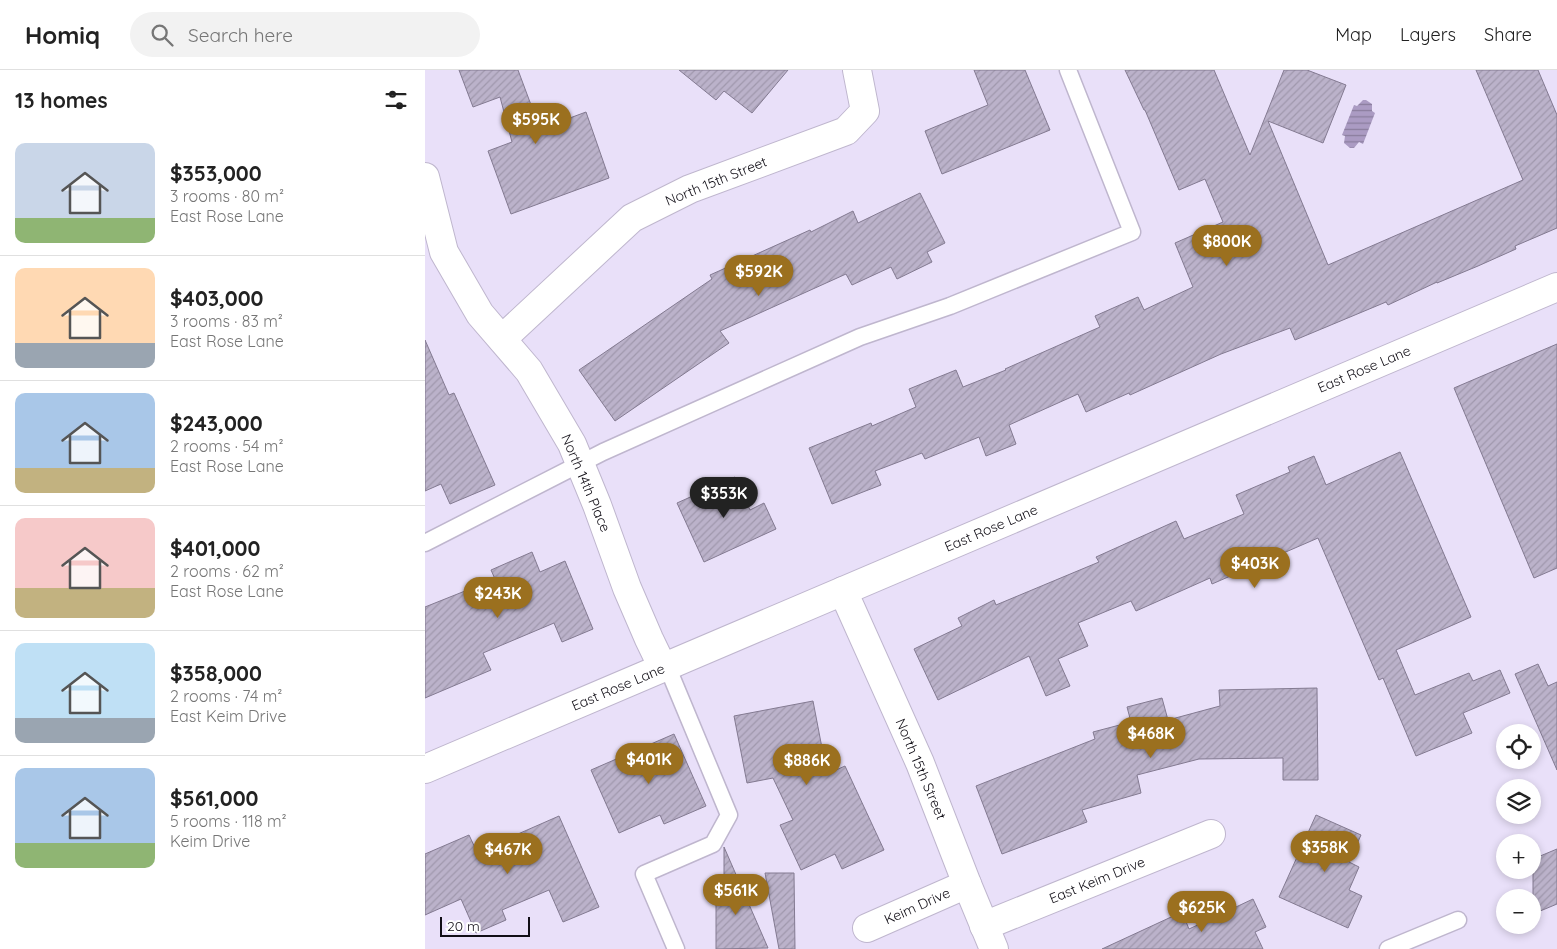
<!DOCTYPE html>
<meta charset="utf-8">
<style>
:root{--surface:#fff;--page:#f2f2f2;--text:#222;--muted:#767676;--line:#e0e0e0;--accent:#9b701f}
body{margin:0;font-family:Quicksand,sans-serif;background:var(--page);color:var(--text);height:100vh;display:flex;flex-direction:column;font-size:19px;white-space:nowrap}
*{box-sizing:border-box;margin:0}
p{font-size:16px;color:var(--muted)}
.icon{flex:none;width:28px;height:28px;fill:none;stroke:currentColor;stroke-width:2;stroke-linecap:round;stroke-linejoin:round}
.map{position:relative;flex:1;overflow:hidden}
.details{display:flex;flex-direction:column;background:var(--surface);width:425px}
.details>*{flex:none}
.controls{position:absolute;left:1071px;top:654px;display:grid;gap:10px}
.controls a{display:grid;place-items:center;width:45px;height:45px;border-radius:50%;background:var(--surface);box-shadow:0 2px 8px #0003;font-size:25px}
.scale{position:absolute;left:15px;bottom:12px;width:90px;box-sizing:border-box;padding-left:5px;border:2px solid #110e16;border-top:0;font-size:14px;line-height:18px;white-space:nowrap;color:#110e16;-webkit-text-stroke:4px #fff;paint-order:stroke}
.price{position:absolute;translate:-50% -42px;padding:0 11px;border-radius:18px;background:var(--accent);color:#fff;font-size:16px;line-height:32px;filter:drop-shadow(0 1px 2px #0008)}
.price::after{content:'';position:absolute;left:50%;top:30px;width:15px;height:11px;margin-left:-8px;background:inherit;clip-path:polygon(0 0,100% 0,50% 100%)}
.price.on{background:#222;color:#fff}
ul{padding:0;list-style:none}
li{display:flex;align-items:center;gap:15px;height:125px;padding:0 15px}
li+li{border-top:1px solid var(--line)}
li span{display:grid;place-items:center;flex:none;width:140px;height:100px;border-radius:10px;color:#555}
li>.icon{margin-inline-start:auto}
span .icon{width:60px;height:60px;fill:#fffc;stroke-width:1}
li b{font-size:21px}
h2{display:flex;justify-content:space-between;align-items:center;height:60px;padding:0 15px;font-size:21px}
header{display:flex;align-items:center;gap:30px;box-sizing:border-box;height:70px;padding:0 25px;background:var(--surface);border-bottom:1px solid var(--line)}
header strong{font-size:24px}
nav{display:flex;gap:28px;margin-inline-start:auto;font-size:18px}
.search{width:350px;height:45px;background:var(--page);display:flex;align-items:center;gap:12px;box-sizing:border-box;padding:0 18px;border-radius:28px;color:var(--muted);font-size:19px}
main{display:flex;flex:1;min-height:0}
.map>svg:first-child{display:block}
.water{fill:url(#water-rules)}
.building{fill:url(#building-hatch);stroke:#837a91}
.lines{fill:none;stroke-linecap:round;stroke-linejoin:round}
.lane-casing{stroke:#bfb6ce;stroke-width:19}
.street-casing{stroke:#bfb6ce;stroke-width:30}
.lane{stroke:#fff;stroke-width:16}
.street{stroke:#fff;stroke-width:28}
.labels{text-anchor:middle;stroke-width:4;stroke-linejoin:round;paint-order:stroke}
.street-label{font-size:14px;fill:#110e16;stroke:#fff}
</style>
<header>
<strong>Homiq</strong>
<div class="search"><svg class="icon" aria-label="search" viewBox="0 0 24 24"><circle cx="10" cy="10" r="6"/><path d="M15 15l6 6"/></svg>Search here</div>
<nav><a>Map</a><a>Layers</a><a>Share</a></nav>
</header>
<main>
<section class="details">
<h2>13 homes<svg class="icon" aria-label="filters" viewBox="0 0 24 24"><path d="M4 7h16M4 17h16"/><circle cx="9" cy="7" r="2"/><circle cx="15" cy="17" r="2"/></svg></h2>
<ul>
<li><span style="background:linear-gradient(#c9d6e8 75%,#8fb573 0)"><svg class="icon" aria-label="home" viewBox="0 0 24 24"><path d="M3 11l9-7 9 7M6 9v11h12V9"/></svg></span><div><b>$353,000</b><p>3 rooms · 80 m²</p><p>East Rose Lane</p></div></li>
<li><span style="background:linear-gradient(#ffd9b3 75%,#9aa5b1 0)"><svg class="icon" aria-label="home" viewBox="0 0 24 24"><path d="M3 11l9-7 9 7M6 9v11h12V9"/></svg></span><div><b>$403,000</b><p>3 rooms · 83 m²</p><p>East Rose Lane</p></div></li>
<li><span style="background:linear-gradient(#a9c7e8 75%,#c2b280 0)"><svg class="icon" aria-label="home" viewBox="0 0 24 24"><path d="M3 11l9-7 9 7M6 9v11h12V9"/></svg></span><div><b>$243,000</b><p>2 rooms · 54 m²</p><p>East Rose Lane</p></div></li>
<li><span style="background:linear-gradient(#f6c9c9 70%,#c2b280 0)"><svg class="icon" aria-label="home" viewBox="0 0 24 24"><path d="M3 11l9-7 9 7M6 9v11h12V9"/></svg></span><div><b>$401,000</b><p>2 rooms · 62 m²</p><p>East Rose Lane</p></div></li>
<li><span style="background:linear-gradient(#bfe0f5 75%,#9aa5b1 0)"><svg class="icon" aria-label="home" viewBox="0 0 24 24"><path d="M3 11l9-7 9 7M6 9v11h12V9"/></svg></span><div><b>$358,000</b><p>2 rooms · 74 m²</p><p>East Keim Drive</p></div></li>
<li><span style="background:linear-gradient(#a9c7e8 75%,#8fb573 0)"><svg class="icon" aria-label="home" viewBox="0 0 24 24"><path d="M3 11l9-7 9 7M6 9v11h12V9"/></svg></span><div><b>$561,000</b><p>5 rooms · 118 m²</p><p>Keim Drive</p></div></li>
</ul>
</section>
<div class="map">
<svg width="1132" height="879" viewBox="0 0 1132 879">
<defs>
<pattern id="water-rules" width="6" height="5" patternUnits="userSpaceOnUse" patternTransform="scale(1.25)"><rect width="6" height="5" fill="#ab9bc3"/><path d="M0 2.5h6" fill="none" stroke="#8a7d9d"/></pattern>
<pattern id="building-hatch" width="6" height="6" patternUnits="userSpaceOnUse" patternTransform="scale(1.25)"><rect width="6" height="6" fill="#bbb2ca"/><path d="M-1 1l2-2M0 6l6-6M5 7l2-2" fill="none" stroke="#a098ad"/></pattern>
</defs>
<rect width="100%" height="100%" fill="#e9e0f9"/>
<polygon class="water" points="938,30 941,30 947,34 947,41 950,43 938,74 934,72 929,78 925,78 919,73 920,66 917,65 929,35 932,36"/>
<g class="building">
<polygon points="34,0 93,0 115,59 161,42 184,108 86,144 63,81 87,72 75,27 48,37"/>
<polygon points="254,0 363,0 327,43 299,21 291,30"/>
<polygon points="549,0 600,0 625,60 517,104 500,61 563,35"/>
<polygon points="700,0 789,0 825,85 859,0 882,0 921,15 898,73 843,51 903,195 1098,110 1051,0 1113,0 1132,45 1132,158 1090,176 1091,179 1053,196 1012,213 1012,212 963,235 961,232 870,270 865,258 796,284 705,325 704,323 661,342 653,324 584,355 591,374 561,386 554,367 500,389 497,383 450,401 456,415 407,434 384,378 446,353 447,356 491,337 484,319 531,300 538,317 581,300 580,299 675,257 670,246 713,227 719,240 768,217 750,173 798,152 780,109 754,120 720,40 719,40"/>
<polygon points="495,123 520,173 502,182 507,192 472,209 466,197 427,215 421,204 295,261 304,273 190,351 154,300 287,209 285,205 385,160 386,162 428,141 433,153"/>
<polygon points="0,270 24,325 29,323 70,415 25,434 16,414 0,421"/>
<polygon points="1132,274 1132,498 1109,508 1029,318"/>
<polygon points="975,382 1046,547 971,580 990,625 1044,603 1048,611 1075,600 1085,623 1038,643 1047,663 991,686 958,608 954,610 893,468 787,514 785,508 711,541 706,531 653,553 663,576 633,589 645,616 621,626 604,586 513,630 489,579 537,556 533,548 569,530 571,535 674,492 671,487 751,451 759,469 819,444 811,425 865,402 863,397 889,386 901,415"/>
<polygon points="310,407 325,440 339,433 351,459 279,492 252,433"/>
<polygon points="107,482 115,502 140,491 168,559 137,572 129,553 58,583 66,600 0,628 0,537 70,509 66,500"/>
<polygon points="1113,594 1123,616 1132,612 1132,700 1090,604"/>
<polygon points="892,618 893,710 858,710 858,688 774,689 712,705 716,723 657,740 662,752 577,784 551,716 670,669 668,662 706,652 702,637 737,628 743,650 795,636 794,620"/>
<polygon points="388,631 402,704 420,696 459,780 417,799 410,784 376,800 355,755 368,750 348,708 322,713 309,646"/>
<polygon points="249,664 281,736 239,754 235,745 194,763 166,700"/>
<polygon points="891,745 936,765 924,792 934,797 924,820 937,826 923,858 854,827"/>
<polygon points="134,746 174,837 138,852 124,820 77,840 81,850 51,863 36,829 0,845 0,784 44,765 52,782"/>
<polygon points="299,777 343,878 291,879 291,834 299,834"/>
<polygon points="1132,779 1132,834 1108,844 1108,789"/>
<polygon points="340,803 369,803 370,879 354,879"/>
<polygon points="828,829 841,857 830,862 838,879 677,879 757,842 764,859"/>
</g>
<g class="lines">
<g class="lane-casing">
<g id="lane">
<polyline points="0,473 178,382 435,267 525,236 707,162 643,0"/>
<polyline points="242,596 304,745 288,774 219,804 251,879"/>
<polyline points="963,879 1033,850"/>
</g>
</g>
<g class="street-casing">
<g id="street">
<polyline points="0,107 19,182 55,244 104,301 147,374 172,435 202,518 224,569 238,598"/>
<polyline points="77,269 207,148 265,119 421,61 440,41 432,0"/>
<polyline points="418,521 495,693 542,814 569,879"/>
<polyline points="0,699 1132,217"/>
<polyline points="559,856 786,764"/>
<polyline points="442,858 542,814"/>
</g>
</g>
<use href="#lane" class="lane"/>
<use href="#street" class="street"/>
</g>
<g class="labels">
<g class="street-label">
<text transform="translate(291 111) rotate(-22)" y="5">North 15th Street</text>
<text transform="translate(939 299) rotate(-23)" y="5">East Rose Lane</text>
<text transform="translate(161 413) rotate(67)" y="5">North 14th Place</text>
<text transform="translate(566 458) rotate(-23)" y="5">East Rose Lane</text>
<text transform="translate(193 617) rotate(-23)" y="5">East Rose Lane</text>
<text transform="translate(496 699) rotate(67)" y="5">North 15th Street</text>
<text transform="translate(672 810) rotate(-22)" y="5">East Keim Drive</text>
<text transform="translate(492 836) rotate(-24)" y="5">Keim Drive</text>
</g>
</g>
</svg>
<div class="controls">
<a><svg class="icon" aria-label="locate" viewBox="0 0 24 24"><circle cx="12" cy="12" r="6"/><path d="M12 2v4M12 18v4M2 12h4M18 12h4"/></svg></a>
<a><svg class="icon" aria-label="layers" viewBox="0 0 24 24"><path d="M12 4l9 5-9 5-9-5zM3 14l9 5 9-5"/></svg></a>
<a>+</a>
<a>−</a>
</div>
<div class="scale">20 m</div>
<b class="price" style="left:111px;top:75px">$595K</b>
<b class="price" style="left:802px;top:197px">$800K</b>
<b class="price" style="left:334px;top:227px">$592K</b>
<b class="price on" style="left:299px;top:449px">$353K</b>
<b class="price" style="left:830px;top:519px">$403K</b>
<b class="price" style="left:73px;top:549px">$243K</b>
<b class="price" style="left:726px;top:689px">$468K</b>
<b class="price" style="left:224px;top:715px">$401K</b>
<b class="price" style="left:382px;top:716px">$886K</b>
<b class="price" style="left:900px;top:803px">$358K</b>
<b class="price" style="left:83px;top:805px">$467K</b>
<b class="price" style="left:311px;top:846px">$561K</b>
<b class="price" style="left:777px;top:863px">$625K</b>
</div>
</main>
